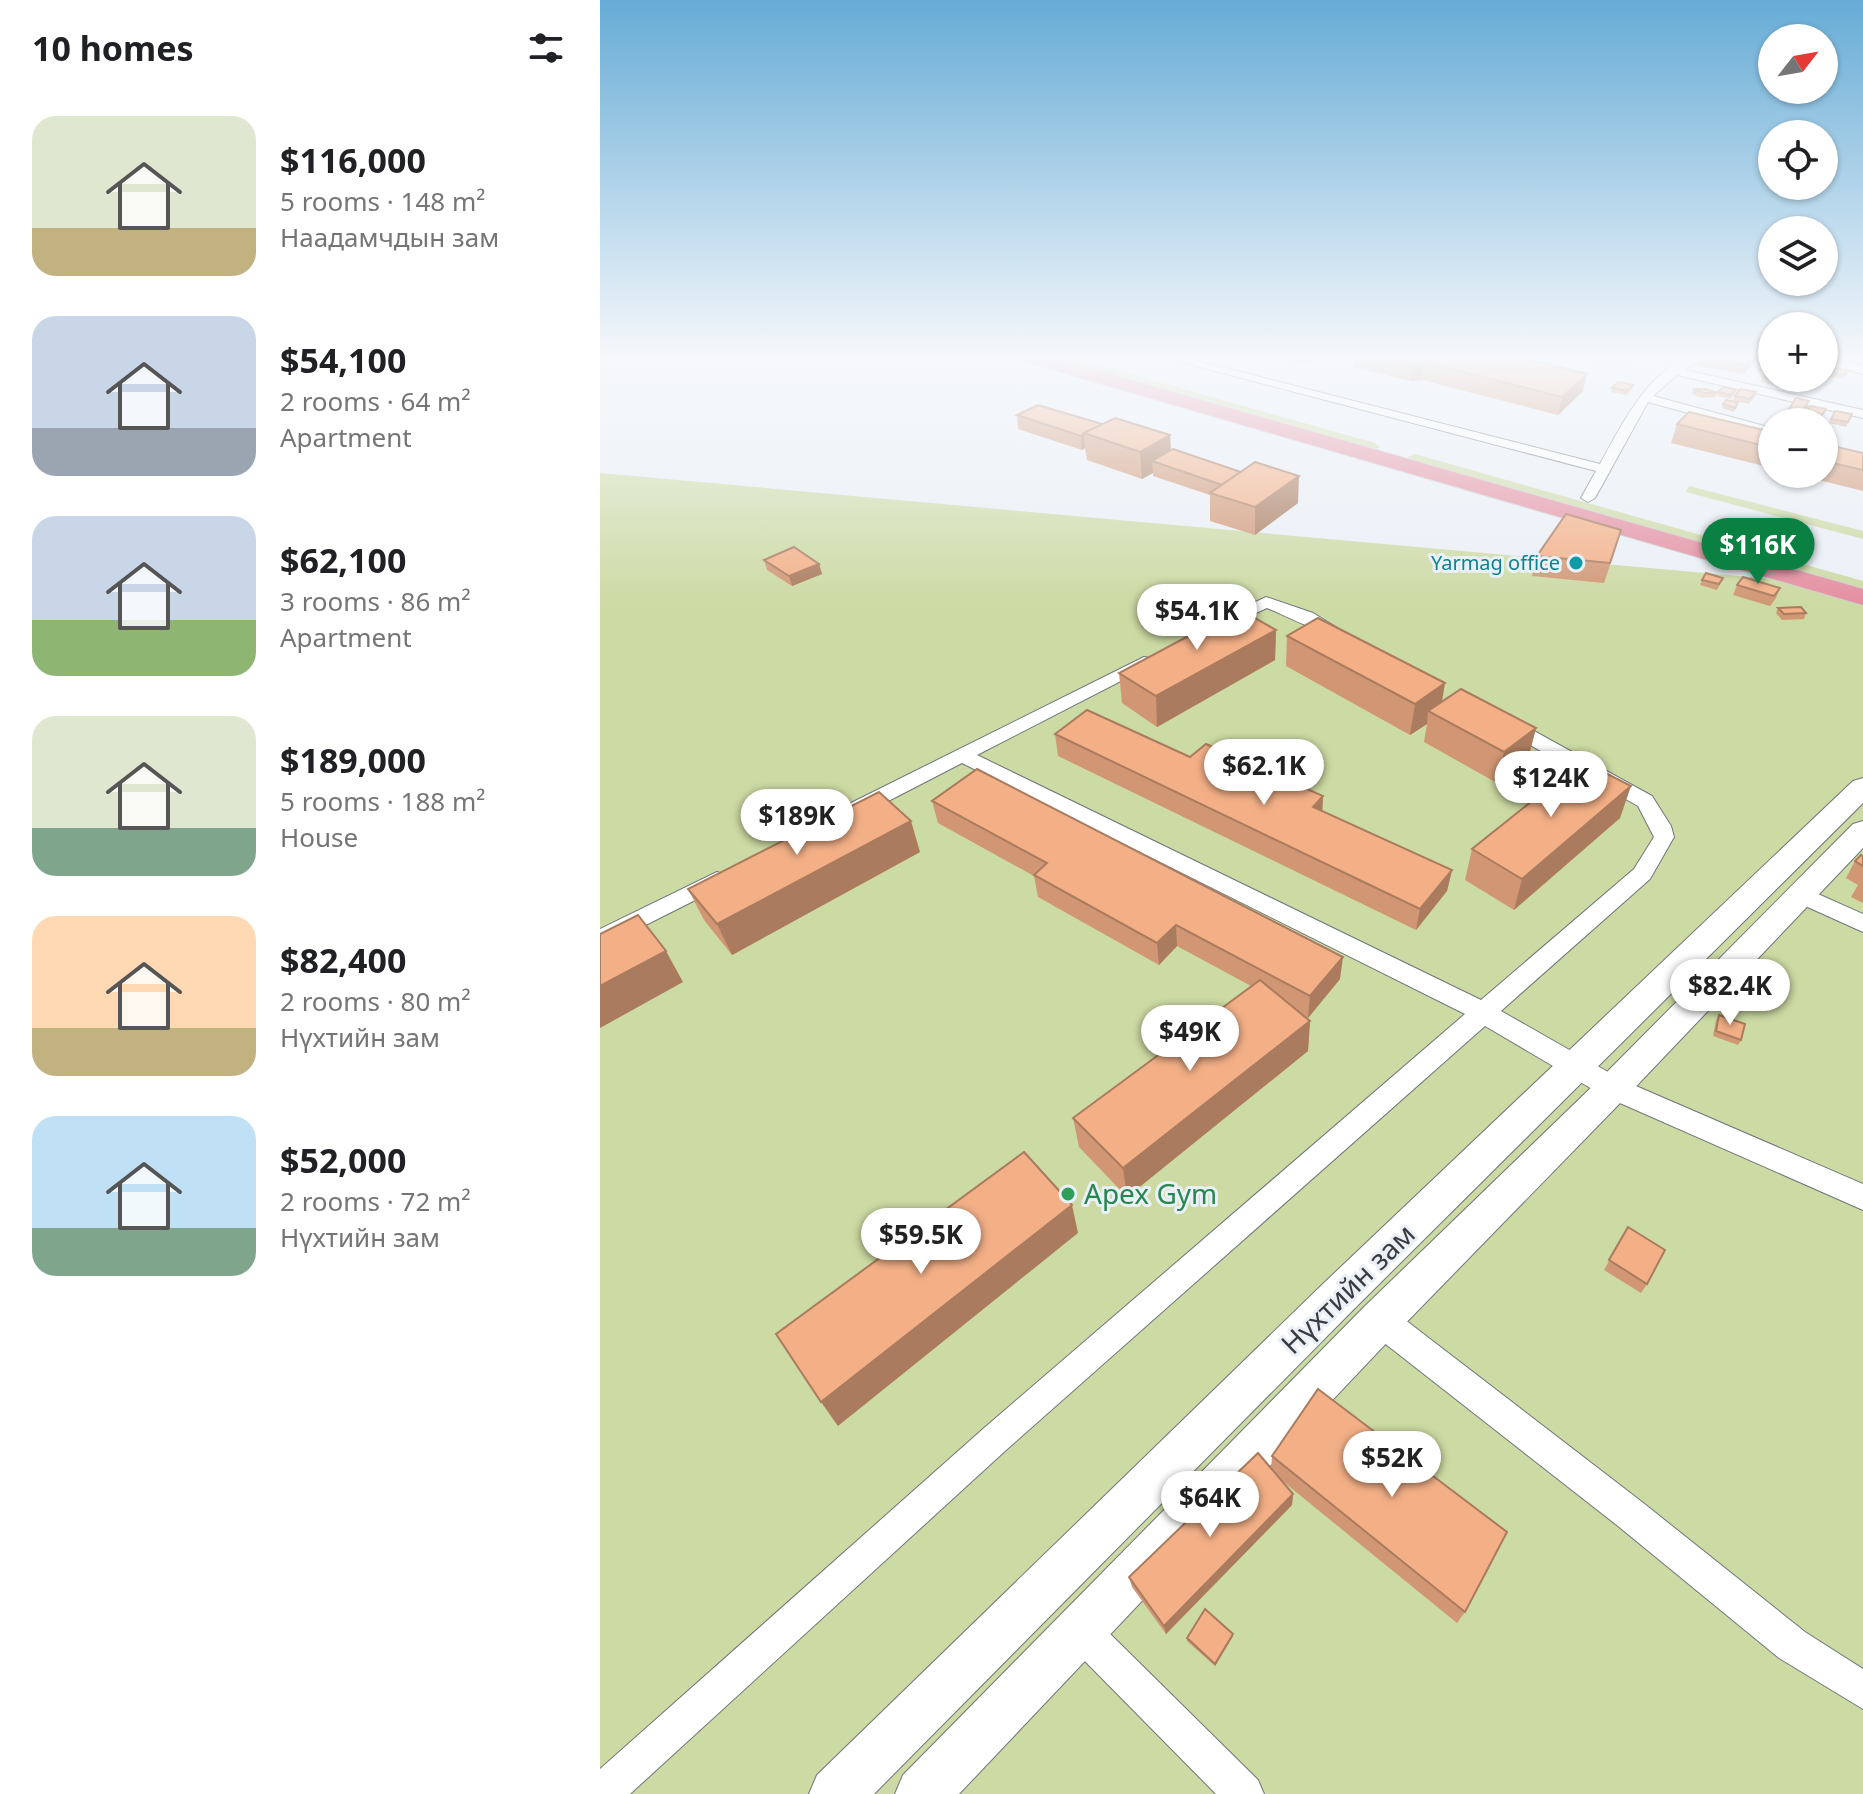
<!DOCTYPE html>
<meta charset="utf-8">
<style>
:root{--surface:#fff;--page:#f6f6f6;--text:#202124;--muted:#757577;--accent:#0b8043}
body{margin:0;font-family:"Noto Sans",sans-serif;background:var(--page);color:var(--text);height:100vh;display:flex;flex-direction:column;font-size:30px;white-space:nowrap}
*{box-sizing:border-box;margin:0}
p{font-size:26px;color:var(--muted)}
.icon{flex:none;width:44px;height:44px;fill:none;stroke:currentColor;stroke-width:2;stroke-linecap:round;stroke-linejoin:round}
.map{position:relative;flex:1;overflow:hidden}
.panel{display:flex;flex-direction:column;background:var(--surface);width:600px}
.panel>*{flex:none}
.needle{width:52px;rotate:59deg}
.controls{position:absolute;left:1158px;top:24px;display:grid;gap:16px}
.controls a{display:grid;place-items:center;width:80px;height:80px;border-radius:50%;background:var(--surface);box-shadow:0 2px 6px #0004;font-size:40px}
.price{position:absolute;translate:-50% -68px;padding:0 18px;border-radius:28px;background:#fff;color:#222;font-size:26px;line-height:52px;filter:drop-shadow(0 2px 4px #0008)}
.price::after{content:'';position:absolute;left:50%;top:48px;width:24px;height:18px;margin-left:-12px;background:inherit;clip-path:polygon(0 0,100% 0,50% 100%)}
.price.current{background:var(--accent);color:#fff}
ul{padding:0;list-style:none}
li{display:flex;align-items:center;gap:24px;height:200px;padding:0 32px}
li span{display:grid;place-items:center;flex:none;width:224px;height:160px;border-radius:24px;color:#555}
li>.icon{margin-inline-start:auto}
span .icon{width:96px;height:96px;fill:#fffc;stroke-width:1}
li b{font-size:34px}
h2{display:flex;justify-content:space-between;align-items:center;height:96px;padding:0 32px;font-size:34px}
main{display:flex;flex:1;min-height:0}
.map>svg:first-child{display:block}
.education{fill:#ebe1f6}
.green{fill:#ccdaa3}
.lines{fill:none;stroke-linecap:round;stroke-linejoin:round}
.minor-casing{stroke:#70767b;stroke-width:2}
.secondary-casing{stroke:#70767b;stroke-width:2}
.trunk-casing{stroke:#cccccd;stroke-width:2}
.minor{fill:#fff;fill-rule:evenodd}
.secondary{fill:#fff;fill-rule:evenodd}
.trunk{fill:#e48ea0;fill-rule:evenodd}
.wall{fill:#d19774}
.shaded-wall{fill:#aa7b5e}
.building{fill:#f3b087;stroke:#aa7b5e;stroke-width:2}
.culture-dot{fill:#0f9aa8;stroke:#eaf0f7;stroke-width:3}
.leisure-dot{fill:#2e9e5b;stroke:#eaf0f7;stroke-width:3}
.labels{text-anchor:middle;stroke-width:6;stroke-linejoin:round;paint-order:stroke}
.far-culture-label{font-size:20px;fill:#0d838f;stroke:#eaf0f7;text-anchor:end}
.near-leisure-label{font-size:28px;fill:#27864d;stroke:#eaf0f7;text-anchor:start}
.near-street-label{font-size:28px;fill:#393b3e;stroke:#eaf0f7}
</style>
<main>
<section class="panel">
<h2>10 homes<svg class="icon" aria-label="filters" viewBox="0 0 24 24"><path d="M4 7h16M4 17h16"/><circle cx="9" cy="7" r="2"/><circle cx="15" cy="17" r="2"/></svg></h2>
<ul>
<li><span style="background:linear-gradient(#dfe7d0 70%,#c2b280 0)"><svg class="icon" aria-label="home" viewBox="0 0 24 24"><path d="M3 11l9-7 9 7M6 9v11h12V9"/></svg></span><div><b>$116,000</b><p>5 rooms · 148 m²</p><p>Наадамчдын зам</p></div></li>
<li><span style="background:linear-gradient(#c9d6e8 70%,#9aa5b1 0)"><svg class="icon" aria-label="home" viewBox="0 0 24 24"><path d="M3 11l9-7 9 7M6 9v11h12V9"/></svg></span><div><b>$54,100</b><p>2 rooms · 64 m²</p><p>Apartment</p></div></li>
<li><span style="background:linear-gradient(#c9d6e8 65%,#8fb573 0)"><svg class="icon" aria-label="home" viewBox="0 0 24 24"><path d="M3 11l9-7 9 7M6 9v11h12V9"/></svg></span><div><b>$62,100</b><p>3 rooms · 86 m²</p><p>Apartment</p></div></li>
<li><span style="background:linear-gradient(#dfe7d0 70%,#7fa58c 0)"><svg class="icon" aria-label="home" viewBox="0 0 24 24"><path d="M3 11l9-7 9 7M6 9v11h12V9"/></svg></span><div><b>$189,000</b><p>5 rooms · 188 m²</p><p>House</p></div></li>
<li><span style="background:linear-gradient(#ffd9b3 70%,#c2b280 0)"><svg class="icon" aria-label="home" viewBox="0 0 24 24"><path d="M3 11l9-7 9 7M6 9v11h12V9"/></svg></span><div><b>$82,400</b><p>2 rooms · 80 m²</p><p>Нүхтийн зам</p></div></li>
<li><span style="background:linear-gradient(#bfe0f5 70%,#7fa58c 0)"><svg class="icon" aria-label="home" viewBox="0 0 24 24"><path d="M3 11l9-7 9 7M6 9v11h12V9"/></svg></span><div><b>$52,000</b><p>2 rooms · 72 m²</p><p>Нүхтийн зам</p></div></li>
</ul>
</section>
<div class="map">
<svg width="1263" height="1794" viewBox="0 0 1263 1794">
<rect width="100%" height="100%" fill="#eaf0f7"/>
<polygon class="education" points="943,355 1085,355 1066,367 1037,361 1022,374"/>
<g class="green">
<polygon points="441,355 463,355 775,443 780,447 774,450"/>
<polygon points="815,454 1263,581 1263,1794 0,1794 0,473 1237,585 804,459"/>
<polygon points="1089,486 1263,531 1263,539 1086,492"/>
</g>
<g class="lines">
<g class="minor-casing">
<g id="minor">
<path d="M554,355H574L1000,464C1022,425 1054,355 1107,355L1085,370L1263,410V418L1077,375L1053,396L1172,428V436L1048,402L995,498L988,502L981,498L996,471Z"/>
<polygon points="1224,356 1263,366 1263,374 1224,363"/>
<path d="M666,597L713,613L747,634L745,638C734,640 682,614 667,608L623,628L617,629L609,624Z"/>
<polygon points="544,657 550,658 553,662 550,666 377,755 881,1000 1034,869 1054,837 1038,806 900,728 898,724 900,720 914,720 1052,796 1071,826 1074,837 1050,879 901,1011 1022,1080 1263,1184 1263,1210 1004,1096 885,1026 405,1451 30,1794 0,1794 0,1769 383,1429 865,1014 362,763 265,813 258,815 248,808 251,803"/>
<polygon points="117,872 125,875 128,880 125,885 0,948 0,929"/>
<polygon points="1200,886 1263,914 1263,932 1192,900 1189,894 1192,888"/>
<polygon points="780,1305 791,1309 1042,1502 1205,1632 1263,1669 1263,1709 1179,1658 1018,1526 769,1331 765,1320 769,1309"/>
<polygon points="481,1613 494,1618 658,1780 664,1794 616,1794 468,1644 463,1631 468,1618"/>
</g>
</g>
<g class="secondary-casing">
<g id="secondary">
<polygon points="1263,778 1263,803 754,1309 274,1794 209,1794 217,1775 726,1281 1253,781"/>
<polygon points="1263,821 1263,848 1025,1098 795,1334 359,1794 295,1794 303,1775 765,1306 1001,1078 1253,824"/>
</g>
</g>
<g class="trunk-casing">
<polygon id="trunk" points="414,355 444,355 1263,589 1263,605 416,359"/>
</g>
<use href="#minor" class="minor"/>
<use href="#secondary" class="secondary"/>
<use href="#trunk" class="trunk"/>
</g>
<g class="wall">
<polygon points="665,355 722,355 706,365"/>
<polygon points="755,355 919,355 918,357 983,391 958,415 822,380 811,381 754,367"/>
<polygon points="983,355 1012,355 1006,360"/>
<polygon points="1172,355 1171,364 1156,360 1143,374 1098,366 1100,357"/>
<polygon points="1227,371 1248,371 1246,375 1241,379 1226,376"/>
<polygon points="1163,378 1180,378 1173,385 1161,382"/>
<polygon points="1197,378 1191,387 1178,384 1180,379"/>
<polygon points="1196,382 1214,384 1210,389 1195,386"/>
<polygon points="1033,385 1032,389 1026,395 1011,392 1012,388"/>
<polygon points="1093,389 1117,393 1116,397 1103,398 1092,394"/>
<polygon points="1136,390 1134,395 1130,399 1117,396 1118,392"/>
<polygon points="1156,392 1154,397 1149,404 1133,400 1135,396"/>
<polygon points="1123,404 1137,407 1134,412 1122,408"/>
<polygon points="1207,407 1202,417 1187,414 1189,409"/>
<polygon points="1226,409 1220,419 1206,416 1207,411"/>
<polygon points="1235,411 1252,414 1246,427 1229,423"/>
<polygon points="417,415 502,424 570,435 571,451 698,503 655,535 610,521 610,495 553,476 553,473 542,479 487,460 485,448 482,450 418,429"/>
<polygon points="1077,424 1172,432 1172,468 1071,443"/>
<polygon points="1224,444 1263,453 1263,491 1195,474 1224,474"/>
<polygon points="1015,550 1004,583 932,576 937,556"/>
<polygon points="164,560 219,564 222,574 192,586 167,570"/>
<polygon points="1123,578 1117,590 1100,585 1102,580"/>
<polygon points="1137,585 1180,588 1176,598 1170,606 1133,595"/>
<polygon points="1178,608 1206,613 1204,619 1182,620 1176,613"/>
<polygon points="676,630 675,660 557,727 522,703 519,673"/>
<polygon points="687,636 842,702 936,728 928,759 897,783 824,742 827,724 810,735 686,666"/>
<polygon points="455,734 590,757 723,796 722,811 852,870 847,891 816,930 458,756"/>
<polygon points="332,801 740,979 708,1018 704,1015 710,1021 708,1051 527,1197 479,1147 473,1118 651,986 577,946 559,965 438,897 434,876 338,823"/>
<polygon points="1020,818 914,910 865,880 872,849"/>
<polygon points="320,852 132,955 104,920 88,889"/>
<polygon points="1263,856 1263,903 1251,897 1258,885 1246,878 1255,861"/>
<polygon points="1119,1015 1141,1040 1138,1045 1113,1036 1116,1020"/>
<polygon points="1028,1227 1047,1284 1041,1293 1004,1270"/>
<polygon points="672,1456 865,1612 857,1623 680,1479 693,1494 692,1505 566,1634 532,1587 529,1577 671,1469"/>
<polygon points="633,1634 633,1636 615,1666 587,1641 587,1638"/>
</g>
<g class="shaded-wall">
<polygon points="706,355 722,355 706,365"/>
<polygon points="1155,355 1158,355 1157,360 1143,374 1145,365"/>
<polygon points="824,362 822,380 811,381 813,364"/>
<polygon points="987,374 983,391 958,415 962,397"/>
<polygon points="484,434 485,448 482,450 481,436"/>
<polygon points="570,435 571,462 552,461 553,473 542,479 540,452"/>
<polygon points="699,476 698,503 655,535 655,507"/>
<polygon points="219,564 222,574 192,586 189,576"/>
<polygon points="676,630 675,660 557,727 556,696"/>
<polygon points="845,683 840,714 828,711 827,724 810,735 815,704"/>
<polygon points="936,728 928,759 897,783 904,752"/>
<polygon points="1031,786 1020,818 914,910 922,879"/>
<polygon points="723,796 722,818 713,807"/>
<polygon points="311,821 320,852 132,955 117,924"/>
<polygon points="852,870 847,891 816,930 820,909"/>
<polygon points="576,925 577,946 559,965 557,943"/>
<polygon points="66,951 83,982 0,1028 0,986"/>
<polygon points="743,957 740,979 708,1018 710,996"/>
<polygon points="710,1021 708,1051 527,1197 523,1168"/>
<polygon points="472,1205 478,1233 238,1426 221,1402"/>
<polygon points="693,1494 692,1505 566,1634 564,1626"/>
<polygon points="633,1634 633,1636 615,1666 615,1664"/>
</g>
<g class="building">
<polygon points="776,355 909,355 987,374 962,397 824,362 813,364"/>
<polygon points="1103,355 1155,355 1145,365 1100,357"/>
<polygon points="1172,355 1172,359 1158,356 1159,355"/>
<polygon points="1232,367 1248,371 1243,375 1227,371"/>
<polygon points="1170,368 1172,368 1172,378 1177,378 1175,381 1163,378"/>
<polygon points="1181,378 1197,378 1193,382 1180,379"/>
<polygon points="1199,378 1206,378 1216,380 1211,385 1196,382"/>
<polygon points="1018,382 1033,385 1027,391 1012,388"/>
<polygon points="1123,387 1136,390 1131,395 1118,392"/>
<polygon points="1093,389 1105,389 1117,393 1105,393"/>
<polygon points="1140,389 1156,392 1150,399 1135,396"/>
<polygon points="1196,398 1209,401 1205,407 1207,407 1204,412 1189,409"/>
<polygon points="1126,400 1138,402 1135,408 1123,404"/>
<polygon points="438,405 502,424 481,436 417,415"/>
<polygon points="1211,406 1226,409 1222,415 1207,411"/>
<polygon points="1235,411 1252,414 1248,422 1231,419"/>
<polygon points="1089,412 1172,432 1172,448 1077,424"/>
<polygon points="515,418 570,435 540,452 484,433"/>
<polygon points="1224,444 1263,453 1263,470 1224,461"/>
<polygon points="573,449 641,472 622,485 552,461"/>
<polygon points="655,462 699,476 655,507 610,493"/>
<polygon points="966,514 1021,530 1010,563 937,556"/>
<polygon points="194,547 219,564 189,576 164,560"/>
<polygon points="1106,573 1123,578 1119,584 1102,580"/>
<polygon points="1143,577 1180,588 1174,596 1137,585"/>
<polygon points="1201,607 1206,613 1184,614 1178,608"/>
<polygon points="639,609 676,630 556,696 519,673"/>
<polygon points="718,618 845,683 815,704 687,636"/>
<polygon points="861,689 936,728 904,752 828,711"/>
<polygon points="487,710 590,757 606,744 723,796 713,807 852,870 820,909 455,734"/>
<polygon points="982,761 1031,786 922,879 872,849"/>
<polygon points="377,769 743,957 710,996 576,925 557,943 434,875 447,863 332,801"/>
<polygon points="279,792 311,821 117,924 88,889"/>
<polygon points="1261,855 1263,856 1263,866 1255,861"/>
<polygon points="38,915 66,951 0,986 0,934"/>
<polygon points="660,980 710,1021 523,1168 473,1118"/>
<polygon points="1119,1015 1145,1024 1141,1040 1116,1031"/>
<polygon points="424,1152 472,1205 221,1402 176,1334"/>
<polygon points="1028,1227 1065,1250 1047,1284 1009,1260"/>
<polygon points="718,1389 907,1532 865,1612 672,1456"/>
<polygon points="658,1453 693,1494 564,1626 529,1577"/>
<polygon points="605,1609 633,1634 615,1664 587,1638"/>
</g>
<linearGradient id="sky" x2="0" y2="1"><stop stop-color="#66acd6"/><stop offset="0.59" stop-color="#f6f8fb"/><stop offset="1" stop-color="#f6f8fb" stop-opacity="0"/></linearGradient>
<rect width="1263" height="606" fill="url(#sky)"/>
<circle class="culture-dot" cx="976" cy="563" r="8"/>
<circle class="leisure-dot" cx="468" cy="1194" r="8"/>
<g class="labels">
<g class="far-culture-label">
<text x="960" y="570">Yarmag office</text>
</g>
<g class="near-leisure-label">
<text x="484" y="1204">Apex Gym</text>
</g>
<g class="near-street-label">
<text transform="translate(748 1289) rotate(-44)" y="10">Нүхтийн зам</text>
</g>
</g>
</svg>
<div class="controls">
<a><svg class="needle" viewBox="-14 -14 28 28"><path d="M0-13l5 13h-10z" fill="#e53935"/><path d="M0 13l5-13h-10z" fill="#757577"/></svg></a>
<a><svg class="icon" aria-label="locate" viewBox="0 0 24 24"><circle cx="12" cy="12" r="6"/><path d="M12 2v4M12 18v4M2 12h4M18 12h4"/></svg></a>
<a><svg class="icon" aria-label="layers" viewBox="0 0 24 24"><path d="M12 4l9 5-9 5-9-5zM3 14l9 5 9-5"/></svg></a>
<a>+</a>
<a>−</a>
</div>
<b class="price current" style="left:1158px;top:586px">$116K</b>
<b class="price" style="left:597px;top:652px">$54.1K</b>
<b class="price" style="left:664px;top:807px">$62.1K</b>
<b class="price" style="left:951px;top:819px">$124K</b>
<b class="price" style="left:197px;top:857px">$189K</b>
<b class="price" style="left:1130px;top:1027px">$82.4K</b>
<b class="price" style="left:590px;top:1073px">$49K</b>
<b class="price" style="left:321px;top:1276px">$59.5K</b>
<b class="price" style="left:792px;top:1499px">$52K</b>
<b class="price" style="left:610px;top:1539px">$64K</b>
</div>
</main>
